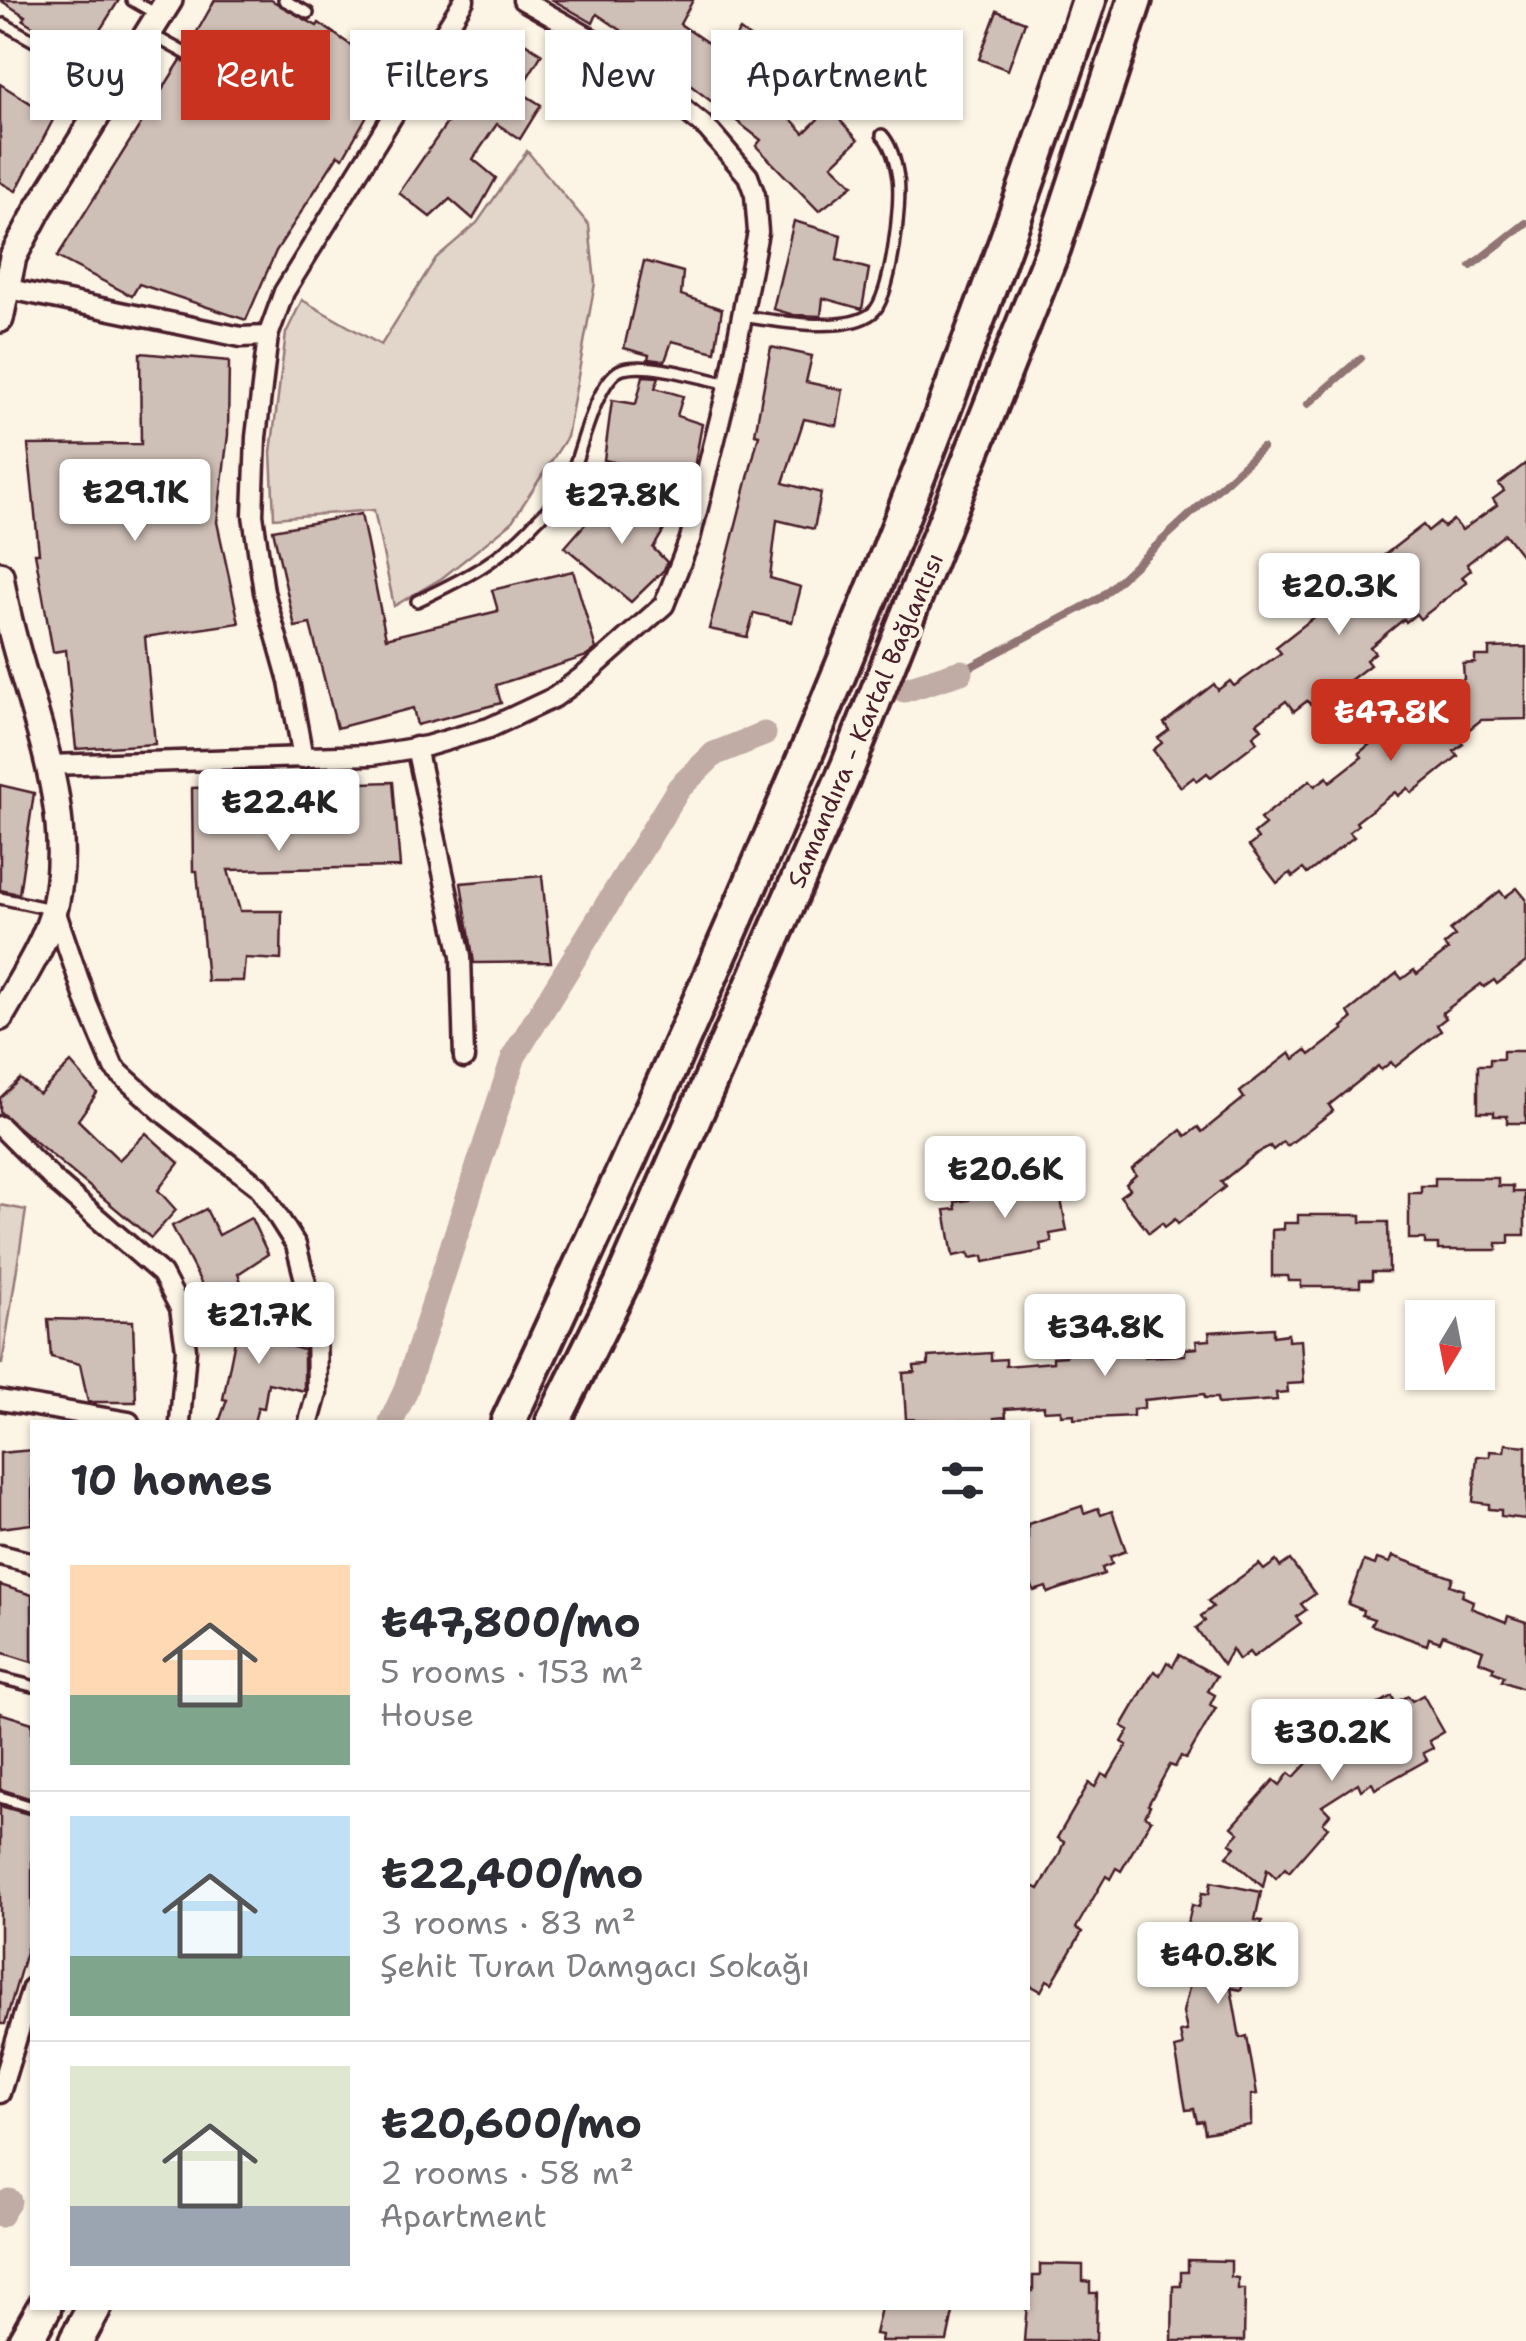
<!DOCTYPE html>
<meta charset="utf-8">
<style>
:root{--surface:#fff;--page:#f7f7f7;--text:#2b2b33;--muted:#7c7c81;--line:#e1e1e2;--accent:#c8321e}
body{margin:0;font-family:"Shantell Sans",sans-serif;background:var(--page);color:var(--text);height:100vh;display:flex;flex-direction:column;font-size:38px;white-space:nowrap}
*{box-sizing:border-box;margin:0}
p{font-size:32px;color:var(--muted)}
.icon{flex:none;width:55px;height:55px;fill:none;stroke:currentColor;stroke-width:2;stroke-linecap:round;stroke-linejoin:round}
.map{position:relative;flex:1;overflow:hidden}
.side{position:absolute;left:30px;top:1420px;width:1000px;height:890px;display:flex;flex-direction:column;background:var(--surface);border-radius:0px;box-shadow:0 2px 8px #0004}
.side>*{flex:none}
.hud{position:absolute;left:30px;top:30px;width:1000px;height:90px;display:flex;gap:20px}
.needle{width:65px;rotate:190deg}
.controls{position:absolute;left:1405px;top:1300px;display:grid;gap:20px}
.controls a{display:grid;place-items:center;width:90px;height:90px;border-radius:0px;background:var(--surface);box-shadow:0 2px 8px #0004;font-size:50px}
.price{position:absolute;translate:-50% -85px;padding:0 22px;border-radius:10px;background:#fff;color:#222;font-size:32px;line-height:65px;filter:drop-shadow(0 2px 5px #0008)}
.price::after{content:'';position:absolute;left:50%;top:60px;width:30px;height:22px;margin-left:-15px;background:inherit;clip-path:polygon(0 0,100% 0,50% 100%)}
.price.selected{background:var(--accent);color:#fff}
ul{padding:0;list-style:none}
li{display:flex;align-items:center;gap:30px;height:250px;padding:0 40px}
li+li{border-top:2px solid var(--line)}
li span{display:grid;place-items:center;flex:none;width:280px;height:200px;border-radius:0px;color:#555}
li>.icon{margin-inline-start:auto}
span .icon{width:120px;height:120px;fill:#fffc;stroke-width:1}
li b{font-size:42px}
h2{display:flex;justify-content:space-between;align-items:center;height:120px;padding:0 40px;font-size:42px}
.chip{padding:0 35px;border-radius:0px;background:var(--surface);box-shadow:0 2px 8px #0004;font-size:35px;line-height:90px}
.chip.selected{background:var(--accent);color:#fff}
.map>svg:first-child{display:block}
.green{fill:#e2d5ca;stroke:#967a7a;stroke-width:2.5}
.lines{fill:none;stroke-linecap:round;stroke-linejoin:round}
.stream{stroke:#917474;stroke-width:8}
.canal{stroke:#c0aca5;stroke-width:25}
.building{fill:#cfc0b7;stroke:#4a1f2b;stroke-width:2.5}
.lane-casing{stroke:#4a1f2b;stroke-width:16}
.street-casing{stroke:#4a1f2b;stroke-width:25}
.secondary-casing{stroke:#4a1f2b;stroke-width:32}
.highway-casing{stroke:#4a1f2b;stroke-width:40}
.lane{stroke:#fcf5e5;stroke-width:9}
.street{stroke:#fcf5e5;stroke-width:18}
.secondary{stroke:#fcf5e5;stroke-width:25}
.highway{stroke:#fcf5e5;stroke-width:32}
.labels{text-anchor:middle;stroke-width:8;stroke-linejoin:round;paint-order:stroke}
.street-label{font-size:25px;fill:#4a1f2b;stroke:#fcf5e5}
</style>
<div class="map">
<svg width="1526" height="2341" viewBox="0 0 1526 2341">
<rect width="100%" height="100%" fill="#fcf5e5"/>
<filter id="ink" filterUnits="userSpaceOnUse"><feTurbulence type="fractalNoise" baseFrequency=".01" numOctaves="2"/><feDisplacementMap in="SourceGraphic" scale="20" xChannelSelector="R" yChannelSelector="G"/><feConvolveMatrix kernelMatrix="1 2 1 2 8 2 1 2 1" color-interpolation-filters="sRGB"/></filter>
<g filter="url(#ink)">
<g class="green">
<polygon points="527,151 589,225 595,283 567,437 511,523 442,578 394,606 374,510 274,518 271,452 286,333 302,300 381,345 436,258 477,223"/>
<polygon points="0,1205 26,1210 2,1364 0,1364"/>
</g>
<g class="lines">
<g class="stream">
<polyline points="1471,266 1526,223"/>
<polyline points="1308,404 1361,358"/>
<polyline points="961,672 1100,598 1262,448"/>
</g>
<g class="canal">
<polyline points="904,690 961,672"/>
<polyline points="391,1422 405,1392 514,1056 679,788 714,754 764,734"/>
<polyline points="0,2215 9,2201"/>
</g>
</g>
<g class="building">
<polygon points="0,0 119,0 83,57 23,20 25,16"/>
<polygon points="215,0 271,0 317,26 319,23 391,73 343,158 338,155 276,251 246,320 139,284 132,296 57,257 181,60 254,100 265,98 266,92 262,86 189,46"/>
<polygon points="553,0 693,0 680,24 724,54 740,30 776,56 757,82 804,133 829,108 858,140 832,165 853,185 819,211 756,146 761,140 681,78 684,73 597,14 593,23"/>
<polygon points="997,11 1025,22 1008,70 979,59"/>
<polygon points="507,32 542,54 519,91 541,105 520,139 497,124 473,159 496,178 473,219 450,199 430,217 399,193 462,101 445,90 469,54 483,66"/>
<polygon points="0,84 54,118 16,191 0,182"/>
<polygon points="794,221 841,235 837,260 869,269 862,309 823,298 821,316 794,315 773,309"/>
<polygon points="644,261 683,272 681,295 722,309 715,352 672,341 665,361 648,359 649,355 624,348"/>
<polygon points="771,347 812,356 806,382 843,390 837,426 804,419 783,483 821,493 814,529 777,520 770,578 801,587 792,622 754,613 747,637 709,629 759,435 755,434"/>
<polygon points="140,353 229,361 228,435 217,522 239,623 145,637 155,744 76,749 66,650 53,652 35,553 39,553 28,445 141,444"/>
<polygon points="643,376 659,377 655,388 683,396 677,416 702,424 692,479 604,460 612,400 636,404"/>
<polygon points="1526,463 1526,561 1505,534 1467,564 1471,570 1462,577 1467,582 1420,619 1416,614 1406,622 1404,619 1370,647 1375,653 1366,660 1370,665 1323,701 1320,697 1310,704 1307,701 1294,711 1286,701 1257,723 1262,729 1253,736 1257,742 1211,777 1207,773 1197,781 1194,777 1181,787 1153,750 1162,743 1158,738 1169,730 1164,723 1214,684 1218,690 1230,681 1234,686 1281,653 1276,647 1326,608 1331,614 1371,584 1367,579 1378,570 1373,564 1423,525 1428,531 1439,522 1444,527 1453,520 1462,530 1497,505 1493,499 1504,491 1499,484"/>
<polygon points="633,494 667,525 653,548 667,562 664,570 631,602 565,547 601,506 612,519"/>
<polygon points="361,514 386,638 498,611 492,590 573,571 596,649 587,656 496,685 501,703 417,725 413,708 337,728 310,624 295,627 273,530"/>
<polygon points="1526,647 1526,719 1481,720 1458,738 1463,744 1454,751 1458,756 1412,793 1408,788 1398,796 1395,792 1356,822 1358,825 1349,832 1354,837 1307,874 1303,869 1293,877 1290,873 1277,883 1249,846 1258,839 1254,834 1265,825 1260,819 1310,780 1315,786 1327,777 1330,782 1362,757 1359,753 1370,744 1365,738 1415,699 1420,705 1431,696 1435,701 1464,679 1463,664 1475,663 1475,656 1489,656 1489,648"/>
<polygon points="393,782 400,867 228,870 240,911 282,911 281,960 245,958 243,981 207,981 197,871 193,871 192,788"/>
<polygon points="0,785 34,793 19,894 0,890"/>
<polygon points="542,876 551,962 474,963 461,883"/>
<polygon points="1517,888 1526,899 1526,962 1497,984 1494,980 1484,987 1481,984 1442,1013 1446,1018 1437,1025 1441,1031 1395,1067 1391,1062 1381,1070 1378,1066 1329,1105 1333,1111 1287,1146 1283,1142 1273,1150 1270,1146 1256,1154 1221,1182 1225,1187 1178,1224 1175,1219 1165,1227 1162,1223 1149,1233 1120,1196 1130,1189 1126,1184 1136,1175 1132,1169 1181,1130 1186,1136 1198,1127 1202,1132 1244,1098 1240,1092 1290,1053 1294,1059 1306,1050 1310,1055 1344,1029 1342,1027 1352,1019 1348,1012 1397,973 1402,979 1414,970 1417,974 1448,950 1444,945 1455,936 1450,930 1500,891 1505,897"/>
<polygon points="1503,1051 1526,1051 1526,1123 1507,1123 1507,1116 1494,1116 1494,1112 1478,1112 1478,1065 1490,1065 1490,1059 1503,1059"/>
<polygon points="71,1063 97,1093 78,1120 119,1160 146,1133 179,1163 158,1190 176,1210 151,1238 0,1112 0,1098 20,1079 39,1094"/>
<polygon points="1435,1178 1498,1178 1498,1186 1513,1186 1513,1192 1525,1192 1525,1235 1509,1235 1509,1243 1497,1243 1497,1250 1438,1250 1438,1244 1425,1244 1425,1239 1409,1239 1409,1193 1421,1193 1421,1186 1435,1186"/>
<polygon points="1030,1180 1031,1188 1046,1185 1047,1192 1059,1189 1067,1231 1050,1234 1052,1242 1040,1244 1042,1251 984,1262 983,1256 970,1258 969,1253 953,1256 945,1210 956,1209 955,1202 969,1200 967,1191"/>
<polygon points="206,1209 219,1235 251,1218 268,1254 238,1274 248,1299 215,1310 172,1226"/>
<polygon points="1298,1215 1361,1215 1361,1222 1388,1222 1389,1272 1372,1272 1372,1280 1360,1280 1360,1287 1301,1287 1301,1281 1289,1281 1288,1276 1272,1276 1272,1230 1284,1229 1284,1223 1298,1223"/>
<polygon points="241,1310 278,1313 275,1342 304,1350 304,1391 268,1383 264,1408 258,1407 254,1422 219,1422 227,1400 223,1399"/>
<polygon points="48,1319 133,1321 136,1402 88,1402 80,1364 51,1357"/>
<polygon points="1273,1328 1273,1336 1288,1334 1288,1341 1301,1340 1304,1383 1287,1384 1288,1392 1276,1393 1277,1400 1218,1404 1217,1398 1205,1398 1204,1394 1144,1400 1144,1408 1133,1409 1133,1416 1074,1419 1074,1414 1061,1415 1061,1410 1044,1411 1044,1406 1005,1409 1006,1417 994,1418 995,1422 906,1419 903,1373 915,1372 914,1366 928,1365 928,1357 991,1353 991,1360 1006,1359 1006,1366 1053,1362 1053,1357 1066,1356 1066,1348 1129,1344 1129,1352 1145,1351 1145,1357 1185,1355 1185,1349 1197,1348 1196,1341 1210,1340 1209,1332"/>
<polygon points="1505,1444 1526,1446 1526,1519 1501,1516 1501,1510 1489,1509 1489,1504 1473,1502 1477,1456 1490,1457 1490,1451 1504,1452"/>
<polygon points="32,1450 32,1524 0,1528 0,1453"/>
<polygon points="1082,1506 1084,1513 1098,1508 1101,1515 1112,1511 1126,1551 1110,1557 1112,1564 1102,1568 1104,1574 1048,1593 1046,1587 1034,1591 1032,1586 1028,1588 1028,1524"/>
<polygon points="1393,1556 1453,1578 1450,1585 1464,1590 1462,1596 1473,1601 1471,1608 1506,1622 1508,1616 1526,1622 1526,1690 1502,1681 1504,1676 1492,1671 1494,1667 1479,1661 1483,1650 1443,1635 1440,1642 1429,1638 1427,1645 1371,1625 1374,1619 1362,1615 1363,1610 1348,1604 1364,1561 1375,1565 1377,1559 1390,1563"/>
<polygon points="1290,1560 1315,1594 1301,1604 1306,1610 1296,1617 1301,1623 1253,1657 1249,1652 1239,1660 1232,1649 1223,1665 1196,1628 1205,1621 1201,1616 1213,1607 1208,1601 1259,1564 1264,1570 1276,1561 1280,1567"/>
<polygon points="0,1585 32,1595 32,1662 0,1652"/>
<polygon points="1179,1655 1217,1676 1208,1691 1215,1695 1210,1705 1216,1708 1186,1759 1181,1756 1175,1767 1170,1765 1148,1805 1150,1806 1145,1816 1151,1820 1121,1871 1116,1868 1110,1879 1106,1876 1076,1928 1082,1932 1052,1983 1047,1980 1041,1991 1028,1984 1028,1896 1033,1886 1039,1889 1059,1855 1064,1842 1057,1838 1089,1783 1095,1787 1102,1774 1108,1777 1127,1745 1122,1742 1129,1730 1122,1726 1154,1671 1160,1675 1167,1662 1173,1666"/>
<polygon points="1423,1695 1444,1732 1429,1741 1433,1748 1423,1753 1427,1760 1375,1789 1372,1783 1361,1790 1358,1783 1322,1806 1330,1814 1323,1823 1328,1827 1289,1872 1285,1868 1276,1878 1267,1869 1263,1887 1227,1856 1235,1847 1230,1843 1239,1833 1232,1827 1274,1780 1280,1785 1289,1773 1294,1777 1310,1760 1332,1747 1329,1741 1341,1735 1337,1728 1392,1696 1395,1703 1408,1696 1412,1701"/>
<polygon points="0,1713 32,1723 32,1799 0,1789"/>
<polygon points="0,1806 32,1815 32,1931 5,2024 0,2024"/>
<polygon points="1211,1882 1261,1892 1255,1920 1262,1921 1250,1979 1244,1978 1241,1990 1231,1988 1240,2038 1247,2036 1257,2094 1251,2095 1251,2125 1205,2133 1203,2121 1197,2122 1194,2109 1186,2110 1175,2048 1183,2046 1180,2032 1187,2031 1183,2012 1190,1984 1183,1982 1186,1969 1178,1967 1192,1905 1199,1907 1202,1893 1209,1894"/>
<polygon points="1188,2260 1231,2261 1231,2277 1238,2278 1238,2289 1245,2289 1244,2341 1172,2341 1173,2286 1181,2286 1181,2272 1188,2272"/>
<polygon points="1040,2264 1083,2265 1083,2281 1090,2282 1090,2293 1097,2293 1096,2341 1024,2341 1028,2291 1033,2291 1033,2276 1040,2276"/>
<polygon points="881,2308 954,2308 947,2341 881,2341 882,2335 875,2334"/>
</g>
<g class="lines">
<g class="lane-casing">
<g id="lane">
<polyline points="132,0 158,15"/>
<polyline points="284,0 308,13"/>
<polyline points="4,24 114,86"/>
<polyline points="152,35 258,93"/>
<path d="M742,316C775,321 845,334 872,313C891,299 902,202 898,178C896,164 892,146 882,135"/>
<path d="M417,601C466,578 500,561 537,520C550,507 562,495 570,478C580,455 597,376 623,369C650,362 701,378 729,384"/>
<polyline points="0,898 51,909"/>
<polyline points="0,1678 32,1686"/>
<polyline points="0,1797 32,1807"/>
</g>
</g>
<g class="street-casing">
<g id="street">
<polyline points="0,287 241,337 268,336"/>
<polyline points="416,747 461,956 464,1058"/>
<polyline points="303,758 289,681 264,592 253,515 256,437 268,336 284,292 464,0"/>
<polyline points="49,765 372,755 427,746 489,728 555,697 586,674 664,605 690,539 730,379 758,232 755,195 748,176 707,128 611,50 523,0"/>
<polyline points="55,910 87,1004 114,1068 166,1115 259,1187 296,1245 316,1322 317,1393 309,1422"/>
<polyline points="0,1126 57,1183 162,1274 180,1308 186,1349 180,1422"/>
<polyline points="0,1400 129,1422"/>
<polyline points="0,1555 32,1563"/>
<polyline points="0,2093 32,1988"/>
</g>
</g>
<g class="secondary-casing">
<g id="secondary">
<polyline points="0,319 13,257 39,208 169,0"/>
<path d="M0,575C16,686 79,792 55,906C47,942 18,985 0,1017"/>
</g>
</g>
<g class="highway-casing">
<g id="highway">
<path d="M508,1422C725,958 930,487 1089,0"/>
<polyline points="553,1422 622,1283 848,766 1054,247 1135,0"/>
<polyline points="25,2341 44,2308"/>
<polyline points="76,2341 94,2308"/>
</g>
</g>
<use href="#lane" class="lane"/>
<use href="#street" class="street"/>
<use href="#secondary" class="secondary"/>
<use href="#highway" class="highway"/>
</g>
</g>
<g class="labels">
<g class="street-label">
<text transform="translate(865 720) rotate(-67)" y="9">Samandıra - Kartal Bağlantısı</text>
</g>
</g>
</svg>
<div class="controls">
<a><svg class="needle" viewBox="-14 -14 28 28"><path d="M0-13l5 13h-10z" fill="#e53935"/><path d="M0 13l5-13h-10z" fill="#7c7c81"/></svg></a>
</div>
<b class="price" style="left:135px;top:544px">₺29.1K</b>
<b class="price" style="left:622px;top:547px">₺27.8K</b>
<b class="price" style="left:1339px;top:638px">₺20.3K</b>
<b class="price selected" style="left:1391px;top:764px">₺47.8K</b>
<b class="price" style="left:279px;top:854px">₺22.4K</b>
<b class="price" style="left:1005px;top:1221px">₺20.6K</b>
<b class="price" style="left:259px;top:1367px">₺21.7K</b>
<b class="price" style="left:1105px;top:1379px">₺34.8K</b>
<b class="price" style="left:1332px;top:1784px">₺30.2K</b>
<b class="price" style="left:1218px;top:2007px">₺40.8K</b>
<div class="hud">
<a class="chip">Buy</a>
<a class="chip selected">Rent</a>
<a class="chip">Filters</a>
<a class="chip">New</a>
<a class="chip">Apartment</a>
</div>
<section class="side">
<h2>10 homes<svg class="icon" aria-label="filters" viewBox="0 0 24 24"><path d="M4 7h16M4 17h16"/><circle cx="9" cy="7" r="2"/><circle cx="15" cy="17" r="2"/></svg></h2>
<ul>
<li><span style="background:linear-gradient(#ffd9b3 65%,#7fa58c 0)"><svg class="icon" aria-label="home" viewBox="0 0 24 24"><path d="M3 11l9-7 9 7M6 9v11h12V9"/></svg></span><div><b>₺47,800/mo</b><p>5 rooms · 153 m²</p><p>House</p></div></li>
<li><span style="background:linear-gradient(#bfe0f5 70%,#7fa58c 0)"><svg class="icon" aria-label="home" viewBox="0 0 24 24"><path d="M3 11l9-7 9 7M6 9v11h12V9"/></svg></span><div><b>₺22,400/mo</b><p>3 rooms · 83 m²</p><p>Şehit Turan Damgacı Sokağı</p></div></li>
<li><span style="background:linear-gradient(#dfe7d0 70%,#9aa5b1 0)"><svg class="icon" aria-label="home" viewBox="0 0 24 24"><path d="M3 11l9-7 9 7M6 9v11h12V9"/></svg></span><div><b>₺20,600/mo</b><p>2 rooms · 58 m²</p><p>Apartment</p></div></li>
</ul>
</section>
</div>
